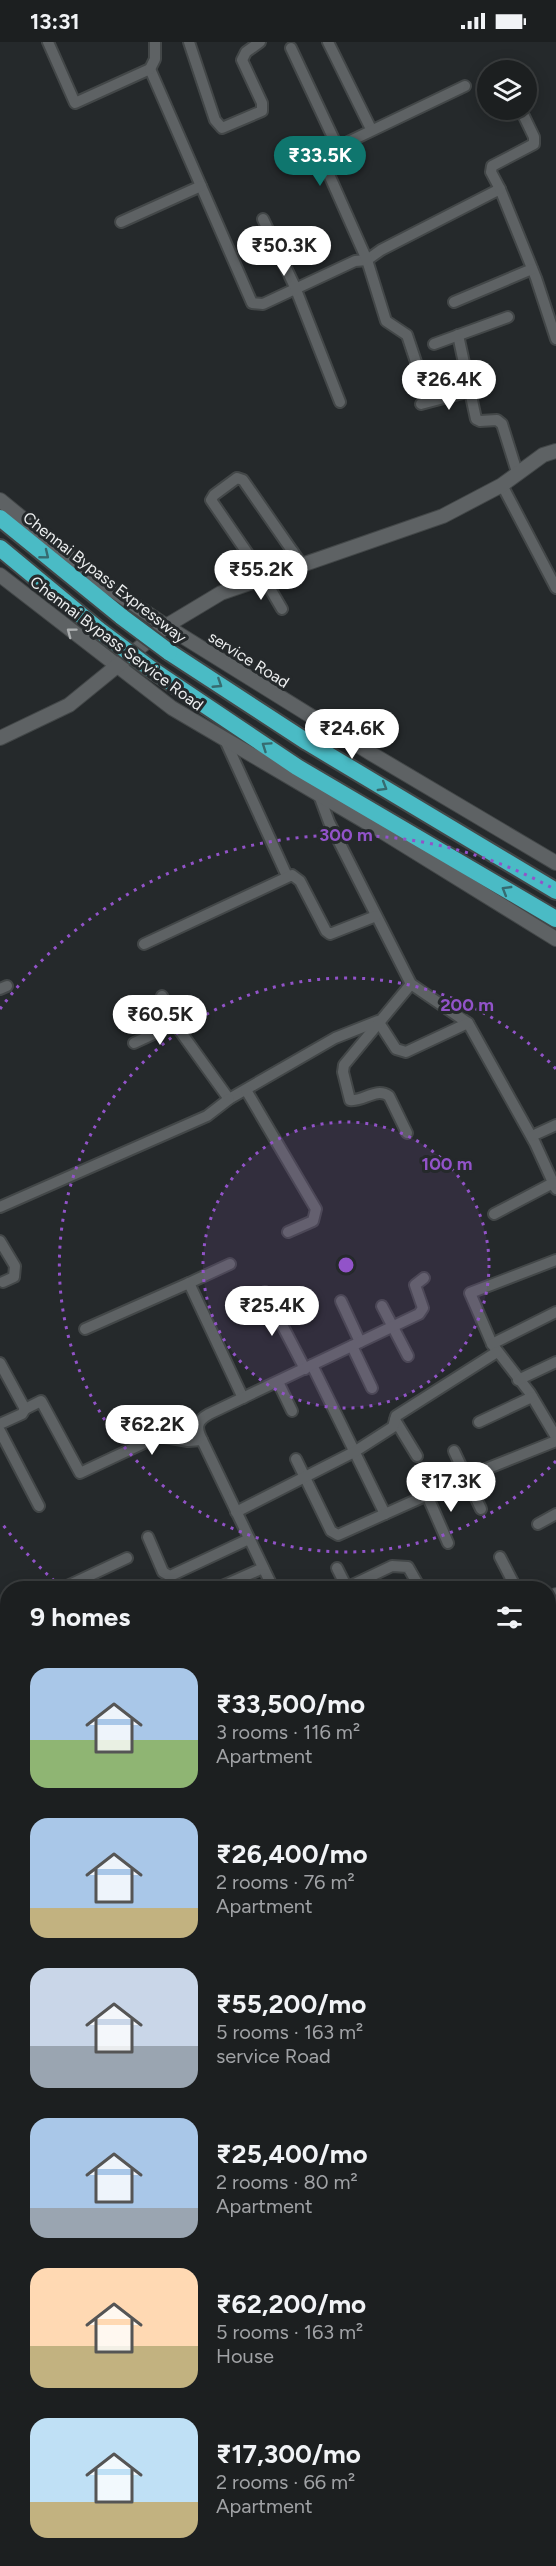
<!DOCTYPE html>
<meta charset="utf-8">
<style>
:root{--surface:#1c1f20;--page:#292c2d;--text:#f1f3f6;--muted:#a0a2a5;--line:#3a3d3e;--accent:#0f766e}
body{margin:0;font-family:Figtree,sans-serif;background:var(--page);color:var(--text);height:100vh;display:flex;flex-direction:column;font-size:22px;white-space:nowrap}
*{box-sizing:border-box;margin:0}
p{font-size:20px;color:var(--muted)}
.icon{flex:none;width:33px;height:33px;fill:none;stroke:currentColor;stroke-width:2;stroke-linecap:round;stroke-linejoin:round}
.map{position:relative;flex:1;overflow:hidden}
.sheet{position:absolute;left:0px;top:1539px;width:556px;height:986px;display:flex;flex-direction:column;background:var(--surface);border-radius:24px 24px 0 0;box-shadow:0 3px 15px #0003,0 0 0 2px var(--line)}
.sheet>*{flex:none}
.tools{position:absolute;left:477px;top:18px;display:grid;gap:12px}
.tools a{display:grid;place-items:center;width:60px;height:60px;border-radius:50%;background:var(--surface);box-shadow:0 3px 15px #0003,0 0 0 2px var(--line);font-size:30px}
.price{position:absolute;translate:-50% -51px;padding:0 14px;border-radius:21px;background:#fff;color:#222;font-size:20px;line-height:39px;filter:drop-shadow(0 2px 3px #0008)}
.price::after{content:'';position:absolute;left:50%;top:36px;width:18px;height:14px;margin-left:-9px;background:inherit;clip-path:polygon(0 0,100% 0,50% 100%)}
.price.on{background:var(--accent);color:#fff}
ul{padding:0;list-style:none}
li{display:flex;align-items:center;gap:18px;height:150px;padding:0 30px}
li span{display:grid;place-items:center;flex:none;width:168px;height:120px;border-radius:18px;color:#555}
li>.icon{margin-inline-start:auto}
span .icon{width:72px;height:72px;fill:#fffc;stroke-width:1}
li b{font-size:26px}
h2{display:flex;justify-content:space-between;align-items:center;height:72px;padding:0 30px;font-size:26px}
.status{display:flex;justify-content:space-between;align-items:center;height:42px;padding:0 30px;background:var(--surface);direction:ltr}
.status svg{height:16px;fill:currentColor}
.map>svg:first-child{display:block}
.water{fill:#364d85}
.lines{fill:none;stroke-linecap:round;stroke-linejoin:round}
.minor-casing{stroke:#434748;stroke-width:14}
.tertiary-casing{stroke:#434748;stroke-width:16}
.secondary-casing{stroke:#434748;stroke-width:18}
.trunk-casing{stroke:#434748;stroke-width:20}
.minor{stroke:#5e6264;stroke-width:10}
.tertiary{stroke:#5e6264;stroke-width:14}
.secondary{stroke:#5e6264;stroke-width:15}
.trunk{stroke:#4abbc5;stroke-width:16}
.trunk-bridge-casing{stroke:#434748;stroke-width:20;stroke-linecap:butt}
.trunk-bridge{stroke:#4abbc5;stroke-width:16}
.oneway{stroke:#366b70}
.oneway2{stroke:#acafb0}
.ring{fill:none;stroke:#9253c9;stroke-width:3;stroke-dasharray:3 6}
.labels{text-anchor:middle;stroke-width:6;stroke-linejoin:round;paint-order:stroke}
.street-label{font-size:16px;fill:#eceeef;stroke:#25292b}
.centre{fill:#9253c9;stroke:#25292b;stroke-width:3}
.ring-label{font-size:18px;text-anchor:middle;font-weight:bold;fill:#9253c9;stroke:#25292b;stroke-width:6;stroke-linejoin:round;paint-order:stroke}
</style>
<div class="status"><b>13:31</b><svg viewBox="0 0 49 12"><path d="M0 12V9h3v3zM5 12V6h3v6zM10 12V3h3v9zM15 12V0h3v12zM26 1h20v11H26zM47 4h2v5h-2z"/></svg></div>
<div class="map">
<svg width="556" height="2524" viewBox="0 0 556 2524">
<rect width="100%" height="100%" fill="#25292b"/>
<polygon class="water" points="556,2088 556,2280 549,2283 549,2092"/>
<g class="lines">
<g class="minor-casing">
<g id="minor">
<polyline points="48,0 75,61 150,27 252,261 263,262 355,219 367,218 381,208 500,147 536,236 556,297"/>
<polyline points="189,0 215,78 222,86 262,69 262,61 242,18 246,10 260,0"/>
<polyline points="328,0 371,87"/>
<polyline points="291,6 337,104"/>
<polyline points="150,27 155,17 155,0"/>
<polyline points="500,147 491,130 492,124 534,102 534,95 521,68"/>
<polyline points="263,177 295,245 340,360"/>
<polyline points="121,180 201,144"/>
<polyline points="454,260 532,227"/>
<polyline points="458,293 476,377 480,379 497,378 502,382 517,430"/>
<polyline points="434,302 508,275"/>
<polyline points="418,326 407,293 386,279 367,218 323,119 323,112 465,44"/>
<polyline points="421,362 470,349"/>
<polyline points="502,443 556,546"/>
<polyline points="261,531 293,510"/>
<polyline points="282,567 261,531 211,458 214,453 237,436 243,438 302,523"/>
<polyline points="225,698 287,834"/>
<polyline points="319,753 329,780 411,942 468,981 535,1101 556,1147"/>
<polyline points="144,902 292,833 300,839 326,889 330,892 376,874"/>
<polyline points="0,947 7,944"/>
<polyline points="162,954 175,982 229,1057 335,996 378,979 396,1007 406,1010 468,981"/>
<polyline points="134,1001 175,982"/>
<polyline points="246,1048 316,1167 313,1179 288,1190"/>
<path d="M407,1091L389,1054C376,1045 363,1060 350,1058L343,1030L344,1023L411,942"/>
<polyline points="532,1094 556,1083"/>
<polyline points="0,1165 207,1074 229,1057"/>
<polyline points="494,1172 553,1141"/>
<polyline points="0,1199 15,1224 14,1235 3,1240"/>
<polyline points="556,1218 470,1251 492,1302 530,1351 556,1395"/>
<polyline points="189,1241 230,1222"/>
<polyline points="265,1250 305,1327"/>
<polyline points="341,1259 360,1300"/>
<polyline points="382,1264 408,1314"/>
<polyline points="85,1287 189,1241 243,1356"/>
<polyline points="492,1302 556,1270"/>
<polyline points="352,1304 372,1346"/>
<polyline points="312,1323 385,1472"/>
<polyline points="518,1338 556,1320"/>
<polyline points="278,1340 292,1369"/>
<polyline points="25,1367 41,1359 80,1431 159,1394 188,1399 202,1398"/>
<polyline points="395,1378 417,1414"/>
<polyline points="479,1380 532,1355"/>
<polyline points="0,1382 22,1372 25,1367 0,1321"/>
<polyline points="0,1389 39,1464"/>
<polyline points="454,1409 481,1467"/>
<polyline points="296,1417 331,1489 338,1493 481,1429 556,1399"/>
<polyline points="427,1453 448,1501"/>
<polyline points="236,1470 354,1410 393,1385 396,1374 497,1310"/>
<polyline points="538,1482 556,1472"/>
<polyline points="148,1495 163,1530 170,1534 249,1497"/>
<polyline points="500,1515 516,1546"/>
<polyline points="337,1526 347,1546"/>
<polyline points="63,1546 127,1516"/>
<polyline points="218,1546 263,1526"/>
<path d="M273,1546L202,1398C196,1386 196,1379 209,1372L419,1272L423,1266L415,1243L424,1236"/>
<polyline points="346,1546 392,1524 408,1525 420,1546"/>
<polyline points="0,1563 8,1578"/>
<polyline points="549,1564 556,1576"/>
<polyline points="549,1616 556,1628"/>
<polyline points="0,1709 8,1706"/>
<polyline points="549,1730 556,1727"/>
<polyline points="549,1760 556,1777"/>
<polyline points="0,1800 8,1815"/>
<polyline points="549,1874 556,1871"/>
<polyline points="549,1929 556,1926"/>
<polyline points="549,1975 556,1990"/>
<polyline points="0,1987 8,1982"/>
<polyline points="0,2042 8,2040"/>
<polyline points="0,2085 8,2082"/>
<polyline points="0,2158 8,2161"/>
<polyline points="0,2253 8,2249"/>
<polyline points="552,2300 556,2309"/>
<polyline points="0,2305 8,2302"/>
<polyline points="0,2348 8,2345"/>
<polyline points="0,2412 8,2410"/>
<polyline points="33,2517 35,2524"/>
<polyline points="108,2517 108,2524"/>
<polyline points="294,2517 297,2524"/>
<polyline points="529,2517 532,2524"/>
</g>
</g>
<g class="tertiary-casing">
<g id="tertiary">
<polyline points="0,458 99,539 166,584 372,712 556,821"/>
<polyline points="0,533 172,666 378,787 556,897"/>
<polyline points="0,696 69,663 166,584 221,551 443,474 502,443 543,413 556,409"/>
<polyline points="549,1556 556,1553"/>
<polyline points="0,1782 8,1779"/>
</g>
</g>
<g class="secondary-casing">
<g id="secondary">
<polyline points="549,2461 556,2458"/>
<polyline points="0,2503 8,2501"/>
<polyline points="188,2517 251,2524"/>
<polyline points="405,2524 419,2517"/>
</g>
</g>
<g class="trunk-casing">
<g id="trunk">
<polyline points="0,476 122,575"/>
<polyline points="0,506 99,588"/>
<polyline points="169,610 307,700 556,849"/>
<polyline points="151,627 297,725 556,877"/>
</g>
</g>
<use href="#minor" class="minor"/>
<use href="#tertiary" class="tertiary"/>
<use href="#secondary" class="secondary"/>
<use href="#trunk" class="trunk"/>
<g class="trunk-bridge-casing">
<g id="trunk-bridge">
<polyline points="122,575 169,610"/>
<polyline points="99,588 151,627"/>
</g>
</g>
<use href="#trunk-bridge" class="trunk-bridge"/>
</g>
<defs><path id="oneway-chevron" d="M-2-3.5L2.5 0L-2 3.5" fill="none" stroke-width="1.6" stroke-linecap="round" stroke-linejoin="round" transform="scale(1.5)"/></defs>
<g class="oneway">
<use href="#oneway-chevron" transform="translate(45 513) rotate(39)"/>
<use href="#oneway-chevron" transform="translate(218 642) rotate(33)"/>
<use href="#oneway-chevron" transform="translate(266 704) rotate(-146)"/>
<use href="#oneway-chevron" transform="translate(383 745) rotate(31)"/>
<use href="#oneway-chevron" transform="translate(506 848) rotate(-149)"/>
</g>
<use class="oneway2" href="#oneway-chevron" transform="translate(71 590) rotate(-143)"/>
<circle cx="346" cy="1223" r="143" fill="#9253c9" fill-opacity=".12"/>
<g class="ring">
<circle cx="346" cy="1223" r="143"/>
<path d="M556 1419A287 287 0 1 1 556 1027"/>
<path d="M61 1545A430 430 0 0 1 0 1479M0 967A430 430 0 0 1 554 847"/>
</g>
<g class="labels">
<g class="street-label">
<text transform="translate(105 535) rotate(38)" y="6">Chennai Bypass Expressway</text>
<text transform="translate(117 601) rotate(37)" y="6">Chennai Bypass Service Road</text>
<text transform="translate(249 617) rotate(32)" y="6">service Road</text>
</g>
</g>
<circle cx="346" cy="1223" r="9" class="centre"/>
<g class="ring-label">
<text x="346" y="799">300 m</text>
<text x="467" y="969">200 m</text>
<text x="447" y="1128">100 m</text>
</g>
</svg>
<div class="tools">
<a><svg class="icon" aria-label="layers" viewBox="0 0 24 24"><path d="M12 4l9 5-9 5-9-5zM3 14l9 5 9-5"/></svg></a>
</div>
<b class="price on" style="left:320px;top:145px">₹33.5K</b>
<b class="price" style="left:284px;top:235px">₹50.3K</b>
<b class="price" style="left:449px;top:369px">₹26.4K</b>
<b class="price" style="left:261px;top:559px">₹55.2K</b>
<b class="price" style="left:352px;top:718px">₹24.6K</b>
<b class="price" style="left:160px;top:1004px">₹60.5K</b>
<b class="price" style="left:272px;top:1295px">₹25.4K</b>
<b class="price" style="left:152px;top:1414px">₹62.2K</b>
<b class="price" style="left:451px;top:1471px">₹17.3K</b>
<section class="sheet">
<h2>9 homes<svg class="icon" aria-label="filters" viewBox="0 0 24 24"><path d="M4 7h16M4 17h16"/><circle cx="9" cy="7" r="2"/><circle cx="15" cy="17" r="2"/></svg></h2>
<ul>
<li><span style="background:linear-gradient(#a9c7e8 60%,#8fb573 0)"><svg class="icon" aria-label="home" viewBox="0 0 24 24"><path d="M3 11l9-7 9 7M6 9v11h12V9"/></svg></span><div><b>₹33,500/mo</b><p>3 rooms · 116 m²</p><p>Apartment</p></div></li>
<li><span style="background:linear-gradient(#a9c7e8 75%,#c2b280 0)"><svg class="icon" aria-label="home" viewBox="0 0 24 24"><path d="M3 11l9-7 9 7M6 9v11h12V9"/></svg></span><div><b>₹26,400/mo</b><p>2 rooms · 76 m²</p><p>Apartment</p></div></li>
<li><span style="background:linear-gradient(#c9d6e8 65%,#9aa5b1 0)"><svg class="icon" aria-label="home" viewBox="0 0 24 24"><path d="M3 11l9-7 9 7M6 9v11h12V9"/></svg></span><div><b>₹55,200/mo</b><p>5 rooms · 163 m²</p><p>service Road</p></div></li>
<li><span style="background:linear-gradient(#a9c7e8 75%,#9aa5b1 0)"><svg class="icon" aria-label="home" viewBox="0 0 24 24"><path d="M3 11l9-7 9 7M6 9v11h12V9"/></svg></span><div><b>₹25,400/mo</b><p>2 rooms · 80 m²</p><p>Apartment</p></div></li>
<li><span style="background:linear-gradient(#ffd9b3 65%,#c2b280 0)"><svg class="icon" aria-label="home" viewBox="0 0 24 24"><path d="M3 11l9-7 9 7M6 9v11h12V9"/></svg></span><div><b>₹62,200/mo</b><p>5 rooms · 163 m²</p><p>House</p></div></li>
<li><span style="background:linear-gradient(#bfe0f5 70%,#c2b280 0)"><svg class="icon" aria-label="home" viewBox="0 0 24 24"><path d="M3 11l9-7 9 7M6 9v11h12V9"/></svg></span><div><b>₹17,300/mo</b><p>2 rooms · 66 m²</p><p>Apartment</p></div></li>
</ul>
</section>
</div>
